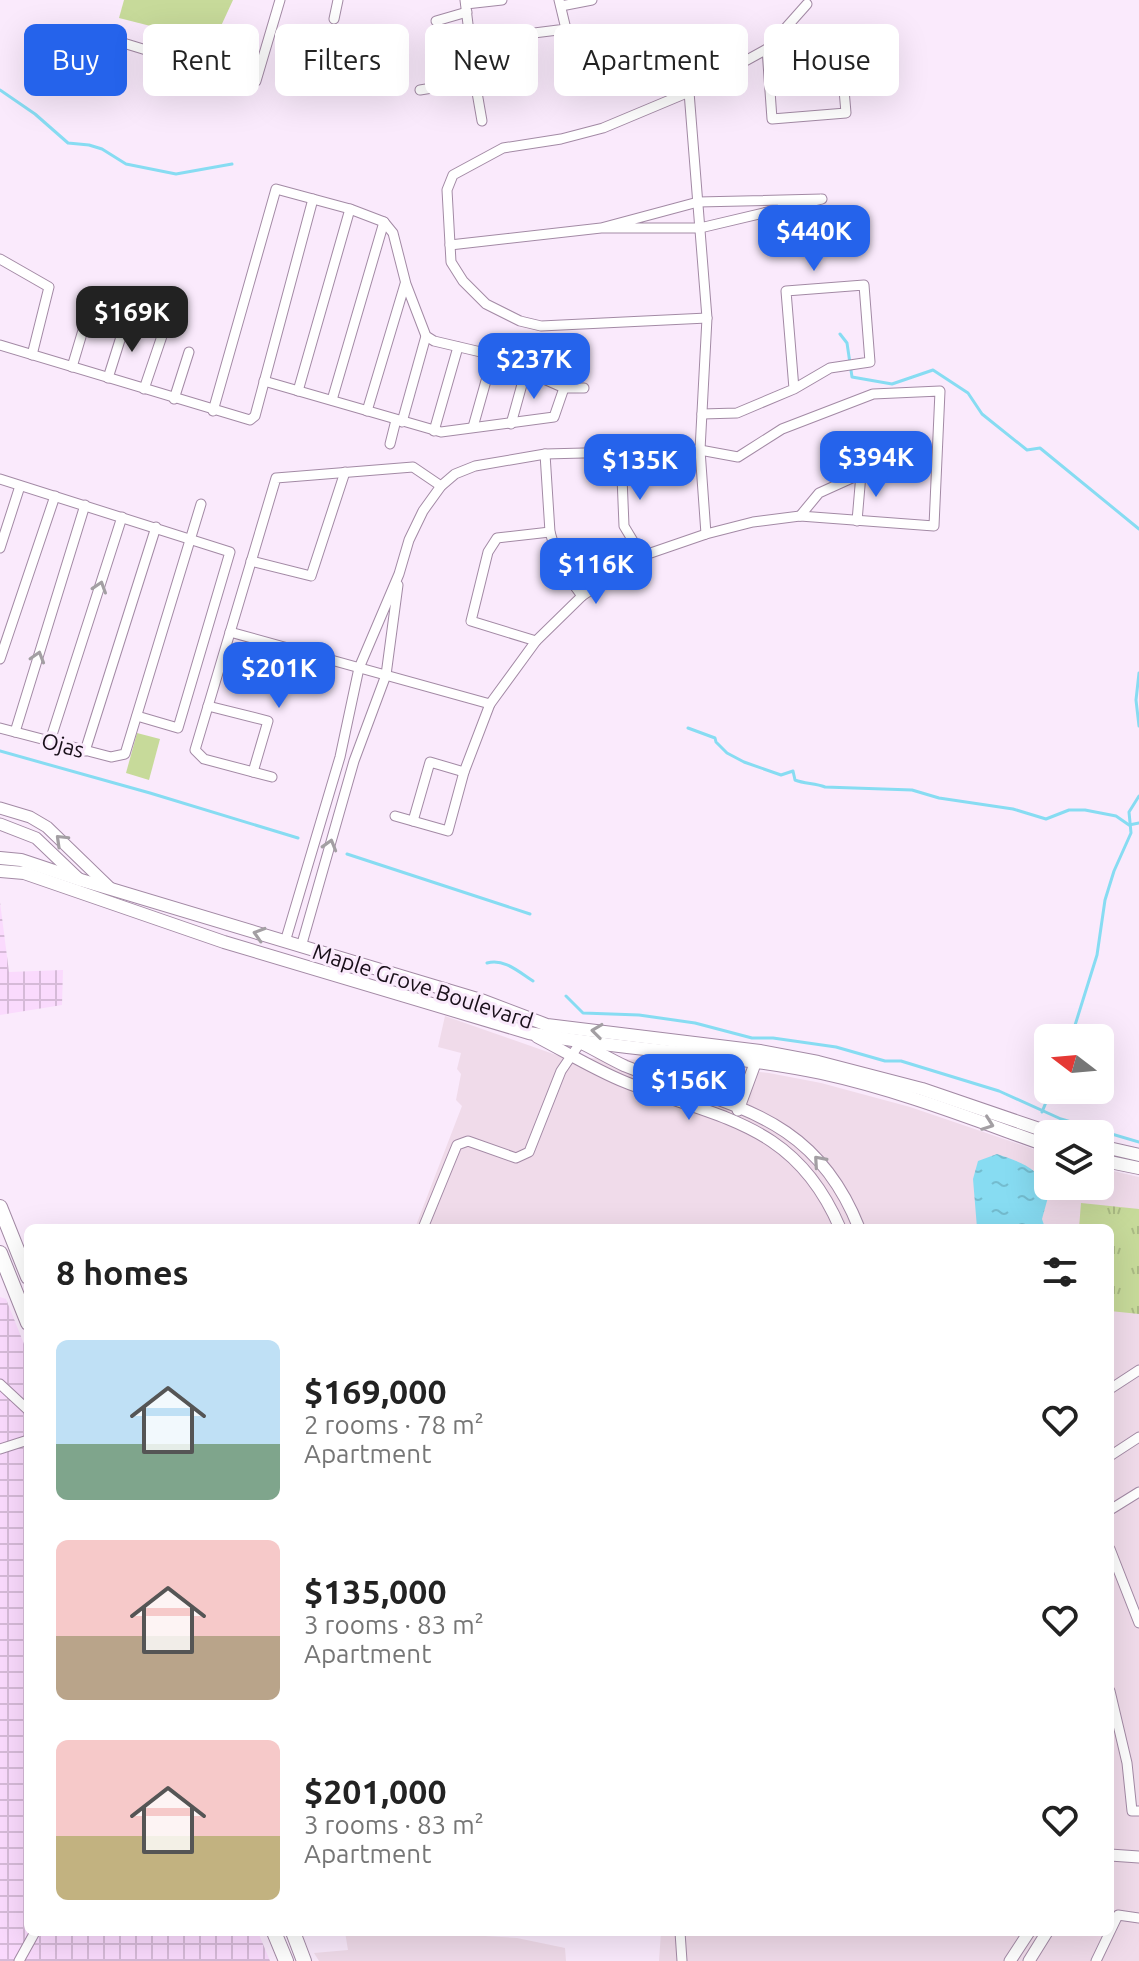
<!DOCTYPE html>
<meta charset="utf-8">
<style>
:root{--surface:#fff;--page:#f2f2f2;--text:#222;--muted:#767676;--accent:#2563eb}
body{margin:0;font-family:Ubuntu,sans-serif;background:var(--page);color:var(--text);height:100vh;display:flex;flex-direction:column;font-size:30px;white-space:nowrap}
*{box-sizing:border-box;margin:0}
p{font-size:26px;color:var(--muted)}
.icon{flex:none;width:44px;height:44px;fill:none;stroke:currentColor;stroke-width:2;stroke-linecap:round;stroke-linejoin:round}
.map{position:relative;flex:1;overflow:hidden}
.sheet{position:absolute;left:24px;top:1224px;width:1090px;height:712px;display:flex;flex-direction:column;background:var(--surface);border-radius:12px;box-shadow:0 8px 32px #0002}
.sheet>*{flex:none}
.top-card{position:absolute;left:24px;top:24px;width:1092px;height:72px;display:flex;gap:16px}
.needle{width:52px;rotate:286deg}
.tools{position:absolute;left:1034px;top:1024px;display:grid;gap:16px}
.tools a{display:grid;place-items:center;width:80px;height:80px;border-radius:12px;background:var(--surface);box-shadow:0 8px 32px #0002;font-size:40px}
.price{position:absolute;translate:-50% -68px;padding:0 18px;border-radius:16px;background:var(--accent);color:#fff;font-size:26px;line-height:52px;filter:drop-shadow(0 2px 4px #0008)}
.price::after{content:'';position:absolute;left:50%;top:48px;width:24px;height:18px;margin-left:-12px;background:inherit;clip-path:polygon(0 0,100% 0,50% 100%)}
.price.active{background:#222;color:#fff}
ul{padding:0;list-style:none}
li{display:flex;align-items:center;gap:24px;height:200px;padding:0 32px}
li span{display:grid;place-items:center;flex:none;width:224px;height:160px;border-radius:12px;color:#555}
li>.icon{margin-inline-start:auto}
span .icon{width:96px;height:96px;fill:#fffc;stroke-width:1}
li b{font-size:34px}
h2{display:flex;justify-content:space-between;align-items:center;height:96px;padding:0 32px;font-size:34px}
.chip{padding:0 28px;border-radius:12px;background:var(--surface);box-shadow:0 8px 32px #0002;font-size:28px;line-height:72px}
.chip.active{background:var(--accent);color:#fff}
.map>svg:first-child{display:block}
.commercial{fill:#f0dbea}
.industrial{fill:url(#industrial-grid)}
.grass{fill:#c7da9a}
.park{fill:url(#park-tufts)}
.water{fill:url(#water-ripples)}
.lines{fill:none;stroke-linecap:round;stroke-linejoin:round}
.stream{stroke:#87dcf2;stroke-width:3}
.minor-casing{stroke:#a38aa5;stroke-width:11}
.tertiary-casing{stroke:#a38aa5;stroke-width:13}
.secondary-casing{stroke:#a38aa5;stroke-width:14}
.primary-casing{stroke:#a38aa5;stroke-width:16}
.minor{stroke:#fff;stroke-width:9}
.tertiary{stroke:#fff;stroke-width:11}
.secondary{stroke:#fff;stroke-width:12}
.primary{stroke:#fff;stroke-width:14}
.oneway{stroke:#a39fa3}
.labels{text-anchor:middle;stroke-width:6;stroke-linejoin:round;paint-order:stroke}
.street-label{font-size:22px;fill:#180f19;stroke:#faeafc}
</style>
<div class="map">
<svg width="1139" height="1961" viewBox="0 0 1139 1961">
<defs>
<pattern id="industrial-grid" width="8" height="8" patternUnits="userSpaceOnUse" patternTransform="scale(2)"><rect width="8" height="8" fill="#fadafd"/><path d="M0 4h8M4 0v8" fill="none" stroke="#d6bad8"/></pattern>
<pattern id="park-tufts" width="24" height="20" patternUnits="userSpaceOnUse" patternTransform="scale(2)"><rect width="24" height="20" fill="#c7da9a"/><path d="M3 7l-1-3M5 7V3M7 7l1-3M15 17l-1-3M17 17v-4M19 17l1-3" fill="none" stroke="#aaba84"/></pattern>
<pattern id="water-ripples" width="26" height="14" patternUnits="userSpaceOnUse" patternTransform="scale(2)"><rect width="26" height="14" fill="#87dcf2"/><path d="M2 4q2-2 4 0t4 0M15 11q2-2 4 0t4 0" fill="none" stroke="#74bccf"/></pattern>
</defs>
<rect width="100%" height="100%" fill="#faeafc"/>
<g class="commercial">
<polygon points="445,1016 562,1057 671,1061 769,1073 821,1083 910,1107 1048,1154 1048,1186 1100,1186 1100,1168 1139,1177 1139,1961 659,1961 661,1932 1110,1932 1110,1228 415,1228 462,1106 456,1100 461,1074 457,1069 461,1053 438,1047"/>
<polygon points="345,1932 419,1932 517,1938 565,1948 566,1961 319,1961 314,1953 348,1950"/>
</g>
<g class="industrial">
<polygon points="0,902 9,972 63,970 62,1005 0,1015"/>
<polygon points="0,1297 6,1299 28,1354 28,1932 258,1932 270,1961 0,1961"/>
</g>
<g class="grass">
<polygon points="124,0 233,0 215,39 206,40 119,18"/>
<polygon points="137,733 160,739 149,780 126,773"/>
</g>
<polygon class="park" points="1081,1203 1139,1209 1139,1314 1110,1311 1110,1228 1079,1228"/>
<path class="water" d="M997,1154C1020,1162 1038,1168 1050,1190L1042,1219L1045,1228H977L973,1179L978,1161Z"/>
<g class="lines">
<g class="stream">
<polyline points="0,90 35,114 68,143 89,145 102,149 126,164 176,174 232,164"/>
<polyline points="840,334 847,343 852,377 892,384 933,370 968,393 982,414 1027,450 1040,448 1139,529"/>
<polyline points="1139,673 1136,700 1139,726"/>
<path d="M688,728L715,738L716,742L727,753L744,762L781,775L793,771L795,780C805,784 815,783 825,787L912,790L939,798L1013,809L1046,819L1069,810H1085L1116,816L1129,825L1139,823"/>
<polyline points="0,751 150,793 298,838"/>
<polyline points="347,854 530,914"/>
<path d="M487,963C504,958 519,972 533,981"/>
<polyline points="566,996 583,1013 639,1015 695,1023 752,1038 773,1038 836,1047 885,1061 901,1061 999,1091 1061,1119 1139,1142"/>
<polyline points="1071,1038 1097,955 1105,900 1114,871 1131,833 1129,812 1139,796"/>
<polyline points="1042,1112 1051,1090"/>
</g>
<g class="minor-casing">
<g id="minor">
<polyline points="466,4 502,0"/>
<polyline points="561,6 592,0"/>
<polyline points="334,19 338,0"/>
<polyline points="436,21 467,12"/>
<polyline points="566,29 573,73"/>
<polyline points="471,41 566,29 559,0"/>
<polyline points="120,42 241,79 256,81 280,0"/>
<polyline points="767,49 772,119 846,113 840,43"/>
<polyline points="475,81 482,121"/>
<polyline points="420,90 475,81 465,0"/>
<polyline points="689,92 707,318 700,450 706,534"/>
<polyline points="450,245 601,228 700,228 822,199 698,202 601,228"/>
<polyline points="0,259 49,287 32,355"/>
<polyline points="707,318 541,326 520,321 486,304 463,281 451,262 447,190 453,175 503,148 561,139 603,128 689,92 767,49 807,4"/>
<polyline points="0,345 250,420 255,416 313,199"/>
<polyline points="72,367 92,300"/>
<polyline points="108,378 126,321"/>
<polyline points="564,388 584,388"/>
<polyline points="144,389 162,336"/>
<polyline points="298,391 350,209"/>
<polyline points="174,399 189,352"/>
<polyline points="332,400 384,222"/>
<polyline points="213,411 276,189 350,209 384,222 393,233 406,284 426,336 434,341 485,353 564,388 554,417 441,432 264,381"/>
<polyline points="367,411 405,284"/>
<polyline points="702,414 737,413 794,389 830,368 870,362 864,285 786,291 794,389"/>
<polyline points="402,422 426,336"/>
<polyline points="511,424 526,370"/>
<polyline points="473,427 493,356"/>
<polyline points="434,431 458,347"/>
<polyline points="390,444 396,420"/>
<polyline points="621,452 624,526 642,556"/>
<polyline points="545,454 550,532 560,566 582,596"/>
<polyline points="0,479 230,552 178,728 137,716"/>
<polyline points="800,516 819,493 861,474 857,521"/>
<polyline points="0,548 20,486"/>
<polyline points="251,561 311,576 345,472"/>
<polyline points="230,632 490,704"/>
<polyline points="536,641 471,621 488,552 497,538 550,532"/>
<polyline points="0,659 55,496"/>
<polyline points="208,706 268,721 253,772"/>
<polyline points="0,728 111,757 125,754 201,504"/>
<polyline points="15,732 85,505"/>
<polyline points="50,741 122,517"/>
<polyline points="85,751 156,527"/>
<polyline points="272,777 204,759 195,750 276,478 413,467 441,486"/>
<polyline points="413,821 430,762 464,772"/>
<polyline points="285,942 340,757 359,668 399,574 409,540 423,511 441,486 455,474 475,466 545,454 700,450 738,457 782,429 873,394 940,391 934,526 800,516 753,522 706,534 642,556 582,596 536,641 490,704 464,772 448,831 395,816"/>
<polyline points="301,947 354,761 386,675 398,585"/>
<polyline points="423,1228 457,1145 468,1141 516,1158 529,1152 561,1071 580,1043"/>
<polyline points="0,1384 28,1410"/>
<polyline points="1110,1389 1139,1370"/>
<polyline points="0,1449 28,1440"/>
<polyline points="1110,1456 1139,1437"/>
<polyline points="1110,1510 1139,1492"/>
<polyline points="1110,1549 1139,1623"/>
<polyline points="1110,1691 1127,1763 1132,1811 1139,1811"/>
<polyline points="680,1932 682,1961"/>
<polyline points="19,1961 35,1932"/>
<polyline points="1096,1961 1118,1915 1139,1918"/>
</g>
</g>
<g class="tertiary-casing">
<g id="tertiary">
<polyline points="0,808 30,817 47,827 110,888"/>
<polyline points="0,824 36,838 80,880"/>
<path d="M537,1037C566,1052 595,1070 625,1082C719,1119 795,1122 840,1228"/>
<path d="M581,1043C595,1050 610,1059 625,1066C727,1107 813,1111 859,1228"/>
<polyline points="738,1110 756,1061"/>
<polyline points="1110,1855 1139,1857"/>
<polyline points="1010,1961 1029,1932"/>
<polyline points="1029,1961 1047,1932"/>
</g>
</g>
<g class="secondary-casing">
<g id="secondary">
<polyline points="0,858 21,860 81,880 484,1001 547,1025 760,1051 818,1062 922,1089 1054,1134"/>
<path d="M0,871L24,873L224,942L529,1033C626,1051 725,1053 821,1073C899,1090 972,1119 1048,1146"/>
<polyline points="1100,1146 1139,1155"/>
<polyline points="1100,1160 1139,1168"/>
</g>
</g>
<g class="primary-casing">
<g id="primary">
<polyline points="0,1207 28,1277"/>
<polyline points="0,1253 28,1323"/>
<polyline points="274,1932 286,1961"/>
<polyline points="293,1932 304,1961"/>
</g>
</g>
<use href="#minor" class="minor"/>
<use href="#tertiary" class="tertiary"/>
<use href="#secondary" class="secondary"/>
<use href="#primary" class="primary"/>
</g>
<defs><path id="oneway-chevron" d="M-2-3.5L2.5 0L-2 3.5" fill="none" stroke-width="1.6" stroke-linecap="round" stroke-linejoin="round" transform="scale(2)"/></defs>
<g class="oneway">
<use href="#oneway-chevron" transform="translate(100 587) rotate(-72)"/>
<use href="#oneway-chevron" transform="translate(38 657) rotate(-73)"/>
<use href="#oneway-chevron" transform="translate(61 840) rotate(-136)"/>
<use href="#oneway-chevron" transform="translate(330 845) rotate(-74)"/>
<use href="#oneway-chevron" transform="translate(259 934) rotate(-163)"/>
<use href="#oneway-chevron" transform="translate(597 1031) rotate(-173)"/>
<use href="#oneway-chevron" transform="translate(988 1124) rotate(20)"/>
<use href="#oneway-chevron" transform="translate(819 1161) rotate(-131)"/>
</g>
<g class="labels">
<g class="street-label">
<text transform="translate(63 745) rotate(15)" y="8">Ojas</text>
<text transform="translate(423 986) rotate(18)" y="8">Maple Grove Boulevard</text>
</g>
</g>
</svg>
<div class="tools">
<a><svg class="needle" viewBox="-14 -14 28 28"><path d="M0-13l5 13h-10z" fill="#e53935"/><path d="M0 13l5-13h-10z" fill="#767676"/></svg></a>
<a><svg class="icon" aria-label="layers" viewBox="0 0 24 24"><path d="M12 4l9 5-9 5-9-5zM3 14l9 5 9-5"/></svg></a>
</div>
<b class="price" style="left:814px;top:273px">$440K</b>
<b class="price active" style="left:132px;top:354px">$169K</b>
<b class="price" style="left:534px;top:401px">$237K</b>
<b class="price" style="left:876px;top:499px">$394K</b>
<b class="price" style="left:640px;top:502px">$135K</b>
<b class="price" style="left:596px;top:606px">$116K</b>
<b class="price" style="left:279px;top:710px">$201K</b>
<b class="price" style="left:689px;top:1122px">$156K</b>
<div class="top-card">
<a class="chip active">Buy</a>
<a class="chip">Rent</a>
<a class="chip">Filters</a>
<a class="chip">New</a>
<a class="chip">Apartment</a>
<a class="chip">House</a>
</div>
<section class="sheet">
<h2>8 homes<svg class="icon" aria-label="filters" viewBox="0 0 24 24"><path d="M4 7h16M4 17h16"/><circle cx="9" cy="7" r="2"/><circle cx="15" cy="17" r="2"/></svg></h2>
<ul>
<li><span style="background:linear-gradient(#bfe0f5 65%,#7fa58c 0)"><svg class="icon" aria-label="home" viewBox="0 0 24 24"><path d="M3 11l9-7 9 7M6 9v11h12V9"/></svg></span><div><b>$169,000</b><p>2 rooms · 78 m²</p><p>Apartment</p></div><svg class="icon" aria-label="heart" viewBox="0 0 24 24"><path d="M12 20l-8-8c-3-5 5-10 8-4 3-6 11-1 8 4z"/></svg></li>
<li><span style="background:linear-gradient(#f6c9c9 60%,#b9a48a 0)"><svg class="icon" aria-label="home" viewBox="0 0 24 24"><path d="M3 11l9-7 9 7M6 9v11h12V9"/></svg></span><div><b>$135,000</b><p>3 rooms · 83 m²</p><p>Apartment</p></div><svg class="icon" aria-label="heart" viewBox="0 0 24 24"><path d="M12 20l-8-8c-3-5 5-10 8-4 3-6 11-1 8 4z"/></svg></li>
<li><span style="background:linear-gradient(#f6c9c9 60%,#c2b280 0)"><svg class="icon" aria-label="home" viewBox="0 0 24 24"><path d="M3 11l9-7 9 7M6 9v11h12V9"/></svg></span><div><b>$201,000</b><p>3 rooms · 83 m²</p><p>Apartment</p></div><svg class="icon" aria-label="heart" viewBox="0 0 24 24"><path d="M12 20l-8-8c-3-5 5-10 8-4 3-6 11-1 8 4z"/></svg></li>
</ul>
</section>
</div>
